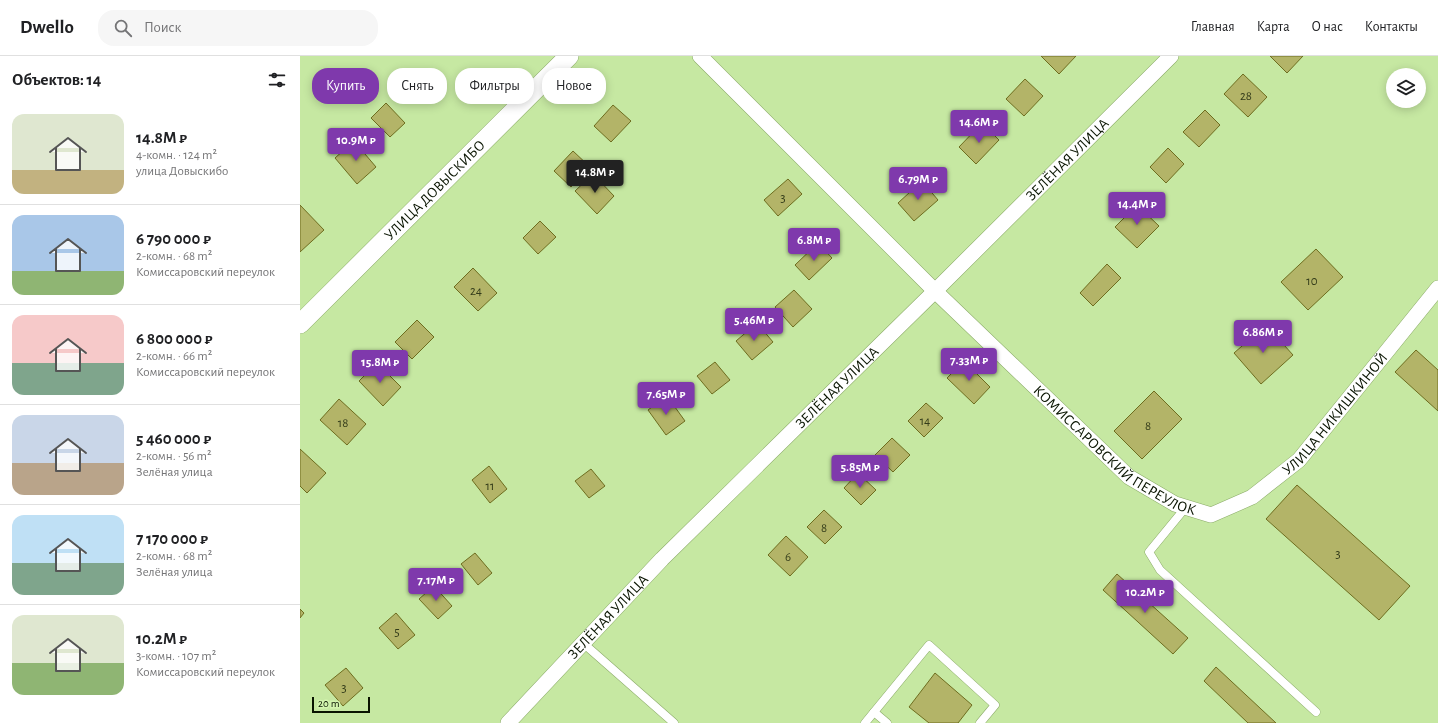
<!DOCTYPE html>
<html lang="ru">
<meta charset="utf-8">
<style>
:root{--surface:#fff;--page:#f6f6f6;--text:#202124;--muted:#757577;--line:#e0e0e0;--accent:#7f39ac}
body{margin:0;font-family:"Alegreya Sans",sans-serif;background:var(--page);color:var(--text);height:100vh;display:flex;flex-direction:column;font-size:15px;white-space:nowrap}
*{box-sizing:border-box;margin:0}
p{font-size:13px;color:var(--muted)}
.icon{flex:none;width:22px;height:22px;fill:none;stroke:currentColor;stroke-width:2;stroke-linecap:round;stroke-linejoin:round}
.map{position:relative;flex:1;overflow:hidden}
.sheet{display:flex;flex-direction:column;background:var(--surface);width:300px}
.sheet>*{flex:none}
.hud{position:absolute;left:12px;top:12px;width:380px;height:36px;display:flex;gap:8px}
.tools{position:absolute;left:1086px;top:12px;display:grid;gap:8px}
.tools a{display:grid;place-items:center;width:40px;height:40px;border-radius:50%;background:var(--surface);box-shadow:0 2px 10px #0003;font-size:20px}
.scale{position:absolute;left:12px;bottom:10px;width:58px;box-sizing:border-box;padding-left:4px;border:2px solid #091400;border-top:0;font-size:11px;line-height:14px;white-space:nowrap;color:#091400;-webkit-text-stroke:3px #d3f5af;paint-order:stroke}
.price{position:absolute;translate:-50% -34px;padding:0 9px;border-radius:4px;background:var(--accent);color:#fff;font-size:13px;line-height:26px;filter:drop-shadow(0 1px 2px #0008)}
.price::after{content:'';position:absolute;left:50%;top:24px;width:12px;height:9px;margin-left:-6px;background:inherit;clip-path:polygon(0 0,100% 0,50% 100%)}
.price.current{background:#222;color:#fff}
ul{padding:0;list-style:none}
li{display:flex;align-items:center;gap:12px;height:100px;padding:0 12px}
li+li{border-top:1px solid var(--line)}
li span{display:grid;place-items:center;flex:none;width:112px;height:80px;border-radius:12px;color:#555}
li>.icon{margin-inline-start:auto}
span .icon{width:48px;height:48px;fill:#fffc;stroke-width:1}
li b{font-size:17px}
h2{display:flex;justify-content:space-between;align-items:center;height:48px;padding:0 12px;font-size:17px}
.pill{padding:0 14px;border-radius:16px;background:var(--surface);box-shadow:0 2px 10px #0003;font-size:14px;line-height:36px}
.pill.current{background:var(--accent);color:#fff}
header{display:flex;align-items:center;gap:24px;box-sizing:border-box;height:56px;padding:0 20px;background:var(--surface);border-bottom:1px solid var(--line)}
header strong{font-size:19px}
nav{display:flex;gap:22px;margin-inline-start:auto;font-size:14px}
.search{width:280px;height:36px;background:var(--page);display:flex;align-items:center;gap:10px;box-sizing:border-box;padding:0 14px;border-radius:16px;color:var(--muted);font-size:15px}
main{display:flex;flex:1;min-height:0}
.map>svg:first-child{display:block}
.building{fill:#b3b468;stroke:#6e6d1f}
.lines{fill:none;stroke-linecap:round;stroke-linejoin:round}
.service-casing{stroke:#8bab68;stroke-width:9}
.minor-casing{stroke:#8bab68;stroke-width:16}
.tertiary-casing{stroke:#8bab68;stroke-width:20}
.service{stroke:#fff;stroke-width:8}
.minor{stroke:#fff;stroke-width:15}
.tertiary{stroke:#fff;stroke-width:19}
.labels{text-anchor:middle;stroke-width:3;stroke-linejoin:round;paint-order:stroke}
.number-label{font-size:13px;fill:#343c1a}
.street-label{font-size:15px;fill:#091400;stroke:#d3f5af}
</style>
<header>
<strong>Dwello</strong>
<div class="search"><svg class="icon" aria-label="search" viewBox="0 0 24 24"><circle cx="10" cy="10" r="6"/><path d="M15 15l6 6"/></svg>Поиск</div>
<nav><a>Главная</a><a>Карта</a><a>О нас</a><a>Контакты</a></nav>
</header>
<main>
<section class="sheet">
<h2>Объектов: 14<svg class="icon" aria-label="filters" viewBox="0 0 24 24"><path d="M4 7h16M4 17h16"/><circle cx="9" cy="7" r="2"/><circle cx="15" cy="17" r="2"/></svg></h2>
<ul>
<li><span style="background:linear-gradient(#dfe7d0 70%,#c2b280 0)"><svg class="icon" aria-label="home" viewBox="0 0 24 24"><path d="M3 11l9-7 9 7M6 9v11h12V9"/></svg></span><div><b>14.8M ₽</b><p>4-комн. · 124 m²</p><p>улица Довыскибо</p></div></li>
<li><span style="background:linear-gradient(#a9c7e8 70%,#8fb573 0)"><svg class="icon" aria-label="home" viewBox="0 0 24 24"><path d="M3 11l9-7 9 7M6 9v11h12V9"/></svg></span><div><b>6 790 000 ₽</b><p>2-комн. · 68 m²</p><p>Комиссаровский переулок</p></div></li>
<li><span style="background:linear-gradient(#f6c9c9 60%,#7fa58c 0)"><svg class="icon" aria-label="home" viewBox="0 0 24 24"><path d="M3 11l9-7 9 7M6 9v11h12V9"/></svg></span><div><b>6 800 000 ₽</b><p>2-комн. · 66 m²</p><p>Комиссаровский переулок</p></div></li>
<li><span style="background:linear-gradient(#c9d6e8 60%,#b9a48a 0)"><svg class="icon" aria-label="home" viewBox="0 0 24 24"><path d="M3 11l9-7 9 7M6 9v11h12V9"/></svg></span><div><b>5 460 000 ₽</b><p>2-комн. · 56 m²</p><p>Зелёная улица</p></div></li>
<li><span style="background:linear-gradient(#bfe0f5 60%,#7fa58c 0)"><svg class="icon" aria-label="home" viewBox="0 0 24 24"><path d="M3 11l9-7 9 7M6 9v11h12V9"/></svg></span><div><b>7 170 000 ₽</b><p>2-комн. · 68 m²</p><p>Зелёная улица</p></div></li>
<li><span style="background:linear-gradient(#dfe7d0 60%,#8fb573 0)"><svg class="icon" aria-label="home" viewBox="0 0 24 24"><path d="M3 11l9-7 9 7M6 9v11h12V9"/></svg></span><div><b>10.2M ₽</b><p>3-комн. · 107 m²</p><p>Комиссаровский переулок</p></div></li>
</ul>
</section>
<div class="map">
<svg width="1138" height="667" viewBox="0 0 1138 667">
<rect width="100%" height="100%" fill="#c6e8a2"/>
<g class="building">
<polygon points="741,0 776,0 759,18"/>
<polygon points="970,0 1003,0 987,17"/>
<polygon points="943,18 967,41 948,61 924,38"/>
<polygon points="725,23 743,40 724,60 706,43"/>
<polygon points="86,47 105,67 90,81 71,62"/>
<polygon points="313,49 331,65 311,86 294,70"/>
<polygon points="905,54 920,69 899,91 883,76"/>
<polygon points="682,67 699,84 676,108 659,91"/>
<polygon points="54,85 76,111 57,128 35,102"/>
<polygon points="868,92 884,108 866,127 850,111"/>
<polygon points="273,95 290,111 271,131 254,115"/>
<polygon points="293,118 314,140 297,158 275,135"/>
<polygon points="488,123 502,138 478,160 464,144"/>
<polygon points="622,125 638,144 614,165 598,147"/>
<polygon points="0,149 24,174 0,196"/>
<polygon points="837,149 859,170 837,192 815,171"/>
<polygon points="240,165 256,181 238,198 223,182"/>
<polygon points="518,187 532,202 509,224 495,209"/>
<polygon points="1016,193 1043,221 1008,254 981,226"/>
<polygon points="807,208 821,222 793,250 780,237"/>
<polygon points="173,212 197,237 178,255 154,231"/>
<polygon points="494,234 512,253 493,271 475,251"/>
<polygon points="117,264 134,281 112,303 95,286"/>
<polygon points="457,267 473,286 452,304 436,285"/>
<polygon points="966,269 993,299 961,328 934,297"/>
<polygon points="1116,294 1138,314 1138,355 1095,316"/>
<polygon points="664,305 690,331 674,348 647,322"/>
<polygon points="415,306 430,324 412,338 397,320"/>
<polygon points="77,307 101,331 83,350 59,325"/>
<polygon points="854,335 882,363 842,403 814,375"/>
<polygon points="367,340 385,365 366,379 348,354"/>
<polygon points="39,343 66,368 47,389 20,364"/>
<polygon points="626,347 643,362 624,381 608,365"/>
<polygon points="592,382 610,399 593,416 575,399"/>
<polygon points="0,393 26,417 7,437 0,430"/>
<polygon points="189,410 207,433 190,447 172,424"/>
<polygon points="291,413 305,430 289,442 275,425"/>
<polygon points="558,417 576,434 561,449 544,432"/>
<polygon points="997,429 1110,530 1079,564 966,463"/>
<polygon points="524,454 542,471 525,488 507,471"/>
<polygon points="486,480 508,501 490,520 468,499"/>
<polygon points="175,497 192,517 178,529 161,508"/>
<polygon points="817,518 888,582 873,598 803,534"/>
<polygon points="134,530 152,550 138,563 119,543"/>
<polygon points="0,553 4,557 0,562"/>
<polygon points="96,557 115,579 98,593 79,572"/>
<polygon points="916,611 976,667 948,667 904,625"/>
<polygon points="46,612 63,632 43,650 25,629"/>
<polygon points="635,617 672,649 658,667 629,667 609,651"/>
</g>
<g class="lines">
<g class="service-casing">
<g id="service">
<polyline points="886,451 849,496 860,514 1016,656"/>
<polyline points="283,587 374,667"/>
<polyline points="574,656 587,667"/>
<polyline points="565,667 629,589 695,649 680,667"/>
</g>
</g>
<g class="minor-casing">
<g id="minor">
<path id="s1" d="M400,0L635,235L829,421L875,448L911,459L952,441L999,404L1138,232"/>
<path id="s2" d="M208,667L362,503L635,235L871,0"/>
</g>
</g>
<g class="tertiary-casing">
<g id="tertiary">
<path id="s3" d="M0,268L269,0"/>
</g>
</g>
<use href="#service" class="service"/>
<use href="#minor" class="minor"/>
<use href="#tertiary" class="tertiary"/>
</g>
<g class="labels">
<g class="number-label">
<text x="946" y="44">28</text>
<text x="483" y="146">3</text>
<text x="1012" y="229">10</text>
<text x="176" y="239">24</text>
<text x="625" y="369">14</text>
<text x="43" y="371">18</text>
<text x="848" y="374">8</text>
<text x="190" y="434">11</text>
<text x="524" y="476">8</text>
<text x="1038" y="502">3</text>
<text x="488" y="505">6</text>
<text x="97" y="580">5</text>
<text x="44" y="636">3</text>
</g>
<g class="street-label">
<text dy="5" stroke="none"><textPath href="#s2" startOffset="794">ЗЕЛЁНАЯ УЛИЦА</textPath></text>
<text dy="5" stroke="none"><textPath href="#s3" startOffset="190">УЛИЦА ДОВЫСКИБО</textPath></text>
<text dy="5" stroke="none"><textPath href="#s2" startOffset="470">ЗЕЛЁНАЯ УЛИЦА</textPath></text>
<text dy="5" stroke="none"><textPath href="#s1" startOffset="855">УЛИЦА НИКИШКИНОЙ</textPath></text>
<text dy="5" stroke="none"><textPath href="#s1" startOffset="574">КОМИССАРОВСКИЙ ПЕРЕУЛОК</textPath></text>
<text dy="5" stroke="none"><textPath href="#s2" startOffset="146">ЗЕЛЁНАЯ УЛИЦА</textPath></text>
</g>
</g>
</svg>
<div class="tools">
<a><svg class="icon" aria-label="layers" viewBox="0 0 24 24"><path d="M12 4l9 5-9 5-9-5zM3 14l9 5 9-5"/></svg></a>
</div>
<div class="scale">20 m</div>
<b class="price" style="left:679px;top:88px">14.6M ₽</b>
<b class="price" style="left:56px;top:106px">10.9M ₽</b>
<b class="price current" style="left:295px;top:138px">14.8M ₽</b>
<b class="price" style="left:618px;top:145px">6.79M ₽</b>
<b class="price" style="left:837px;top:170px">14.4M ₽</b>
<b class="price" style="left:514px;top:206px">6.8M ₽</b>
<b class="price" style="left:454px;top:286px">5.46M ₽</b>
<b class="price" style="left:963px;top:298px">6.86M ₽</b>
<b class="price" style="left:669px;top:326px">7.33M ₽</b>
<b class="price" style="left:80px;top:328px">15.8M ₽</b>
<b class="price" style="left:366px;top:360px">7.65M ₽</b>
<b class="price" style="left:560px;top:433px">5.85M ₽</b>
<b class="price" style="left:136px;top:546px">7.17M ₽</b>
<b class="price" style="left:845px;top:558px">10.2M ₽</b>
<div class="hud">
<a class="pill current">Купить</a>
<a class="pill">Снять</a>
<a class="pill">Фильтры</a>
<a class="pill">Новое</a>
</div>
</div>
</main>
